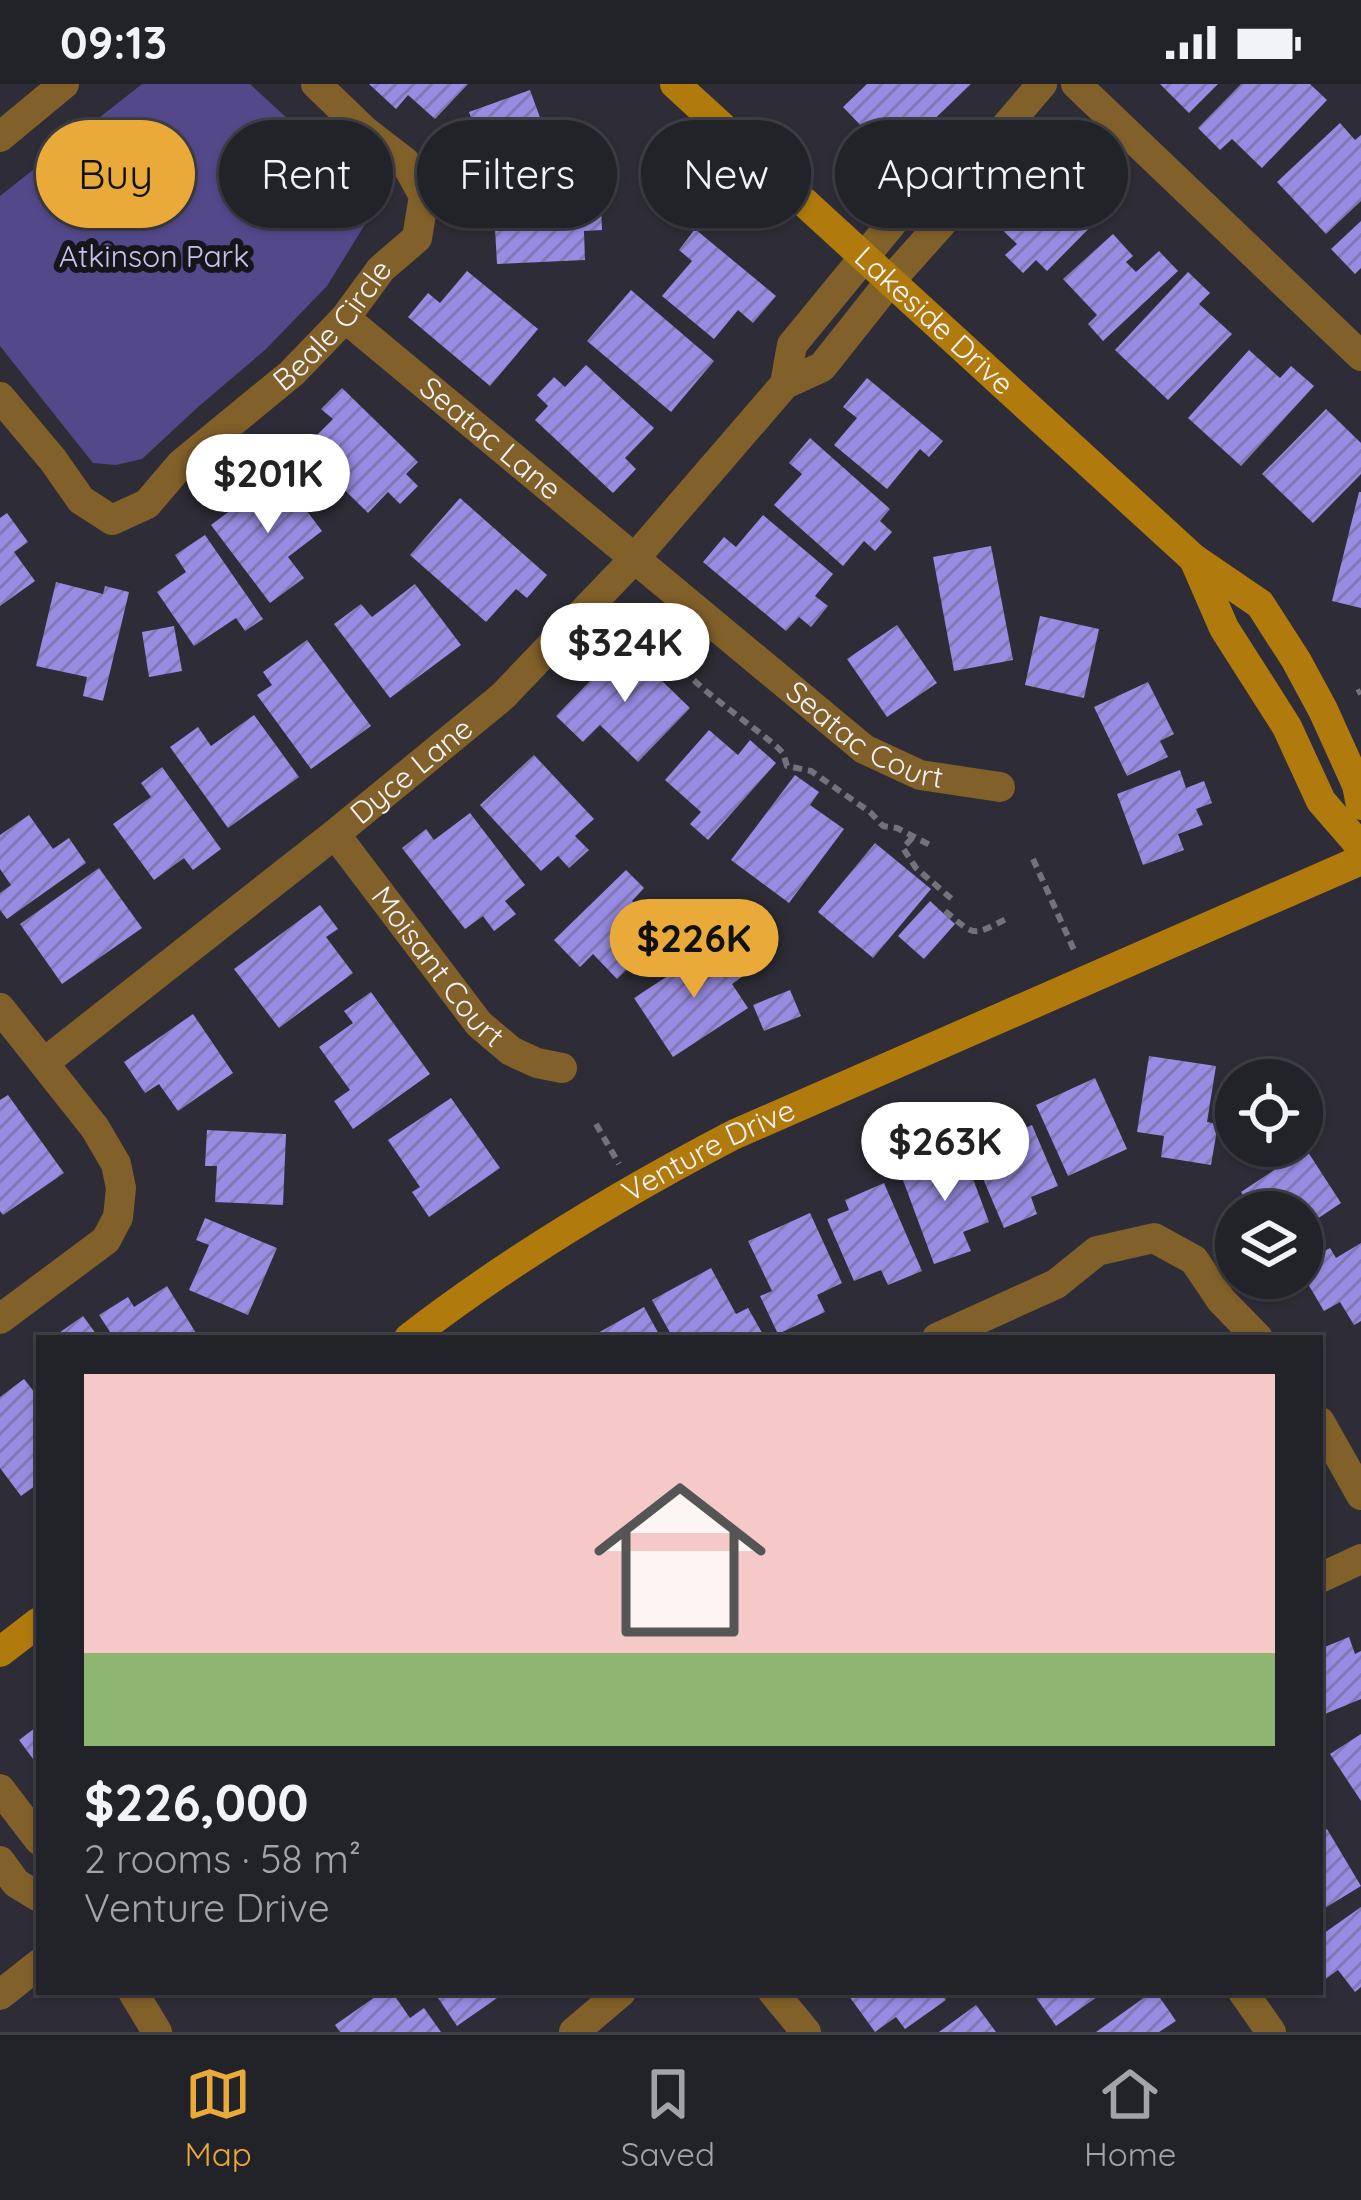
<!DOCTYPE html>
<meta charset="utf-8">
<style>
:root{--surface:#222229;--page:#2a2a31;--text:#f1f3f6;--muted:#a2a4a8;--line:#3f3f46;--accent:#eaaa39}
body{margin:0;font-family:Quicksand,sans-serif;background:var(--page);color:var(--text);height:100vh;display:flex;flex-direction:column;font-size:45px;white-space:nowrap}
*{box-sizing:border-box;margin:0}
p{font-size:39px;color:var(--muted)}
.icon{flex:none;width:66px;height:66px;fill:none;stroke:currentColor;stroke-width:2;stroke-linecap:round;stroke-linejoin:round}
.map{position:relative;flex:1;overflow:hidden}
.drawer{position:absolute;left:36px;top:1251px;width:1287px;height:660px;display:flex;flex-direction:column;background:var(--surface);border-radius:0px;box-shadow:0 3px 9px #0004,0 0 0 3px var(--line)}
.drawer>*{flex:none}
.hud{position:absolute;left:36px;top:36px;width:1290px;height:108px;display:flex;gap:24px}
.tools{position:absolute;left:1215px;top:975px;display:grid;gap:24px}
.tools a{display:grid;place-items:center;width:108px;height:108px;border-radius:50%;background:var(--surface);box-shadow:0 3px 9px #0004,0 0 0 3px var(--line);font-size:60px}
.price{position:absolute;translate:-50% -102px;padding:0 27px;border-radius:42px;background:#fff;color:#222;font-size:39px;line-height:78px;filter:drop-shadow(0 3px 6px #0008)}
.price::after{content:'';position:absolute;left:50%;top:72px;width:36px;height:27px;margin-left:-18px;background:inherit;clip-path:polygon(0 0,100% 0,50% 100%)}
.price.selected{background:var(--accent);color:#111}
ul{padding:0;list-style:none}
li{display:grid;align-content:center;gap:24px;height:636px;padding:0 48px}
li+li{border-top:3px solid var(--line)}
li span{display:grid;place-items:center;height:372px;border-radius:0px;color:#555}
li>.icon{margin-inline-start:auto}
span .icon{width:216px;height:216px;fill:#fffc;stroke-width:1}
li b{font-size:51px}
.pill{padding:0 42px;border-radius:54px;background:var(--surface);box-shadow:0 3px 9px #0004,0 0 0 3px var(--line);font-size:42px;line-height:108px}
.pill.selected{background:var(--accent);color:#111}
.status{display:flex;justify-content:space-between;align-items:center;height:84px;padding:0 60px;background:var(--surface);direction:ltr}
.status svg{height:33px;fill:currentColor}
.tabs{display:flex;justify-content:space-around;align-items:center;height:168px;border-top:3px solid var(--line);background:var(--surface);font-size:33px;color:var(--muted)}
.tabs a{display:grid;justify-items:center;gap:6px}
.tabs .selected{color:var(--accent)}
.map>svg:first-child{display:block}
.green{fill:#53488a}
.building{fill:url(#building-hatch)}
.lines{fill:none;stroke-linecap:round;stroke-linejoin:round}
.path{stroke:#73737c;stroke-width:6;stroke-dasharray:9 6;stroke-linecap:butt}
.street{stroke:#826029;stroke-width:30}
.secondary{stroke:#b07a0c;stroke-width:30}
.labels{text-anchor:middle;stroke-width:12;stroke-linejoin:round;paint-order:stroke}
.park-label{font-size:30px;fill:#c6c3f0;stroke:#16161a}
.street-label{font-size:30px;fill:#f3f3fa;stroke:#16161a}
</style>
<div class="status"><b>09:13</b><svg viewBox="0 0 49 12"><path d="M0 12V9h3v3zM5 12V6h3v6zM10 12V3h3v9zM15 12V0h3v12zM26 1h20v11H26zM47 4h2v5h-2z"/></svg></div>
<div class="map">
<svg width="1361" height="1948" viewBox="0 0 1361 1948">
<defs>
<pattern id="building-hatch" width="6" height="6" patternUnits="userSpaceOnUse" patternTransform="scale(3)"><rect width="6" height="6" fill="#978be2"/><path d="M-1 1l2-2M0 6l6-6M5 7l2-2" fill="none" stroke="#8077b5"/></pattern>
</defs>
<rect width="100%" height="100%" fill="#2e2d37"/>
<polygon class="green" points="142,0 250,0 355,97 367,117 367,137 327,202 265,266 198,323 142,375 116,381 93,379 0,262 0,112"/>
<g class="building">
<polygon points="369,0 468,0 435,35 408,11 396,25"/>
<polygon points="867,0 971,0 893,75 843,23"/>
<polygon points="1160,0 1218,0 1189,29"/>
<polygon points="1241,0 1310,0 1327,16 1262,84 1232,55 1220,66 1198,44"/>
<polygon points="530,6 546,50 563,44 572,68 475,103 463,70 481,63 469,28"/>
<polygon points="1340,39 1355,56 1361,51 1361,117 1326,150 1277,98"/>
<polygon points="1058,73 1110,123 1047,187 1036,176 1023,189 1005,171 1017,160 995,139"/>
<polygon points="583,105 584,124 601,123 602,146 584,147 585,176 497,180 493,109"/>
<polygon points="1361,137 1361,184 1355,190 1331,165"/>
<polygon points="695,145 776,212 753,239 738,226 714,255 662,212 692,177 679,166"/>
<polygon points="1113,150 1133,172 1126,178 1136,188 1159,167 1178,187 1103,257 1088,240 1097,231 1063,195"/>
<polygon points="467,187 538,245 490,302 408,233 428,209 440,219"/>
<polygon points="1188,188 1210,209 1199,220 1232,250 1168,316 1115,266"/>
<polygon points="631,206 714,277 671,328 587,257"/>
<polygon points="1249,266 1280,294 1291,282 1314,302 1241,382 1188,334"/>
<polygon points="586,281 654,344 625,374 636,385 613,409 535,336 548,322 537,311 554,293 565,303"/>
<polygon points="867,294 943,357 929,373 920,365 887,405 834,361 857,334 843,323"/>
<polygon points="342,304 418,378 406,390 418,402 400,420 388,408 368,429 303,365 333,335 321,325"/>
<polygon points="1326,325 1361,359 1361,390 1313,439 1262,390"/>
<polygon points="810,354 890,425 880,437 892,448 875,467 864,457 843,482 774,421 802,390 789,379"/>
<polygon points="279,390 322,447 288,473 304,494 270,519 211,441"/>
<polygon points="1359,408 1361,408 1361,524 1332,517"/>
<polygon points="460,414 547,491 527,514 516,505 486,538 410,471"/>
<polygon points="7,429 28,458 14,468 35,497 0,522 0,434"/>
<polygon points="763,431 833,490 815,512 828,522 811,543 799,533 786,547 703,478 724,453 736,463"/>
<polygon points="205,451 263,535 245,547 236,534 194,562 157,508 186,488 175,471"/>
<polygon points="991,462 1013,576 954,587 933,473"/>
<polygon points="56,498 103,510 105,502 129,508 103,617 83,612 87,593 36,582"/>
<polygon points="415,500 461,561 390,614 334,540 361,520 372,533"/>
<polygon points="1040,532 1099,545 1084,614 1025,601"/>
<polygon points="897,541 937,599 887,633 847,575"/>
<polygon points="174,542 182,587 149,593 142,548"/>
<polygon points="307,556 371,642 311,685 257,611 272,601 263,588"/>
<polygon points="625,561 690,624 638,678 600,641 583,658 556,632"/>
<polygon points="1148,598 1174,650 1160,657 1168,673 1127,692 1094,623"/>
<polygon points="254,631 299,693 228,744 170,663 198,643 211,662"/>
<polygon points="709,646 738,671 750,656 776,679 708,756 690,740 701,728 665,696"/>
<polygon points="534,671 594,735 575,752 589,766 569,784 558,772 541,787 480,721"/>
<polygon points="162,683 221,765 193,786 184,774 154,796 113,740 151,713 141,699"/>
<polygon points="1180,686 1186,704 1204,697 1212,719 1196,725 1203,741 1178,750 1184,766 1143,781 1117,710"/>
<polygon points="795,691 819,708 810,721 844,745 789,819 731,776"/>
<polygon points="470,729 525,801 505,817 516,830 494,847 483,832 465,845 402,764 426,745 434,756"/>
<polygon points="29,731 53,765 69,754 86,779 7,835 0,826 0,809 11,801 0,785 0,751"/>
<polygon points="875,759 931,805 873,874 818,828"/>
<polygon points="99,784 142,844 62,900 20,840"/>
<polygon points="626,786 644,804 632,817 664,850 617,895 593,870 580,883 554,856"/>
<polygon points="930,817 955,840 924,875 898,852"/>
<polygon points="320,821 338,845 326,853 353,889 279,944 234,885"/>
<polygon points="700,824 715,845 683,867 668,845"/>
<polygon points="706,867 714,879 732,868 746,890 732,900 748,924 673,973 634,914"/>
<polygon points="790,906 801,932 764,947 753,921"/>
<polygon points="371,908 430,990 353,1045 334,1017 350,1006 319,963 353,939 344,927"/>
<polygon points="193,930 233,989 178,1027 159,1000 145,1009 124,978"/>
<polygon points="1149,972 1216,982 1207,1038 1218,1040 1211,1081 1161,1073 1164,1052 1137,1048"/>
<polygon points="1095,994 1127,1065 1068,1092 1036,1021"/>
<polygon points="8,1011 64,1089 3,1131 0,1127 0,1016"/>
<polygon points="451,1014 500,1084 429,1133 412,1108 420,1103 388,1056"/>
<polygon points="1032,1041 1058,1102 1031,1113 1037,1130 1004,1144 967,1057 1003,1042 1007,1052"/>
<polygon points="207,1046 286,1050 283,1121 215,1118 217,1082 205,1082"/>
<polygon points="962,1065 989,1138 963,1148 971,1167 934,1180 900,1088"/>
<polygon points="1306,1065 1341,1119 1302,1145 1302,1128 1254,1128 1241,1108"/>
<polygon points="884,1099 922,1187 888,1201 881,1186 854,1197 827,1135 849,1126 845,1116"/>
<polygon points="810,1129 842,1199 817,1211 825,1228 778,1250 760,1212 772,1207 748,1157"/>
<polygon points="205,1134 277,1164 248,1231 189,1206 209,1161 196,1156"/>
<polygon points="1361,1159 1361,1237 1354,1241 1340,1218 1324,1227 1302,1190 1302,1180 1330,1164 1336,1174"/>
<polygon points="711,1184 736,1230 748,1224 765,1254 673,1254 652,1216"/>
<polygon points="167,1202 199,1254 114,1254 99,1231 128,1213 134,1223"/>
<polygon points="644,1223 661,1254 589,1254"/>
<polygon points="83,1232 99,1254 58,1254 56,1251"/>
<polygon points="24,1295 39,1314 39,1399 21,1412 0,1384 0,1313"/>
<polygon points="1349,1553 1355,1570 1361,1567 1361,1615 1320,1632 1320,1565"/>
<polygon points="39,1641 39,1683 19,1656"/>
<polygon points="1361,1650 1361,1717 1330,1670"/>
<polygon points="1327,1745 1361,1802 1320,1827 1320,1749"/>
<polygon points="1361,1823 1361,1903 1355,1908 1338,1886 1320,1899 1320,1852"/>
<polygon points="382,1908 392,1908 410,1934 424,1924 441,1948 340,1948 335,1941"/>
<polygon points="440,1908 497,1908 500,1912 457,1942 436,1911"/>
<polygon points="846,1908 941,1908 946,1916 905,1945 896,1933 875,1948"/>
<polygon points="1032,1908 1104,1908 1056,1942"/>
<polygon points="1152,1908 1156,1908 1176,1937 1159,1948 1096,1948"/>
<polygon points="976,1921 996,1948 939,1948"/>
</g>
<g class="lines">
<g class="path">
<path d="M683,586C711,614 745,636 776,662L783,669L787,682L811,687L870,728L883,742L897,744L934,763"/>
<polyline points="1357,609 1361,607"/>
<polyline points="912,754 903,764 916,784 953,816"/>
<polyline points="1033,775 1074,866"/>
<path d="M945,827C977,854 972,852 1010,833"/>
<polyline points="596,1040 619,1080"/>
</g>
<g class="street">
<polyline points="1076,0 1361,272"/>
<polyline points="0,53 64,0"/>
<path id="s1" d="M345,234L864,665L920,691L1000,703"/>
<polyline points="785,300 792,261 934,88 972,82"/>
<path id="s2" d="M0,313L53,376L81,416L112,436L147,420L181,380L292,289L345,234L381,185L417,154L424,112L405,78L366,48L316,0"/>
<path id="s3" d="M335,750L479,940L511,967L537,979L562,984"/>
<polyline points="0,924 95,1044 116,1080 121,1104 118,1133 106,1156 0,1235"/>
<path id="s4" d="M45,978L335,750L503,612L635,474L785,300L822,283L891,196L965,113L972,82L1042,0"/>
<polyline points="937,1254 1056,1200 1097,1167 1154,1154 1194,1176 1221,1216 1258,1254"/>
<polyline points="1320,1338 1361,1411"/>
<polyline points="1320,1494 1361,1475"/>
<polyline points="0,1705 39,1756"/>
<polyline points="0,1777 16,1799 39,1813"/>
<polyline points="133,1908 157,1948"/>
<polyline points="773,1908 806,1948"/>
<polyline points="1243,1908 1271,1948"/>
<polyline points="0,1911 39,1880"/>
<polyline points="574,1948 621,1908"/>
</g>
<g class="secondary">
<path id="s5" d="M675,0L1194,475L1260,520L1296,576L1323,626L1357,701L1361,721"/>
<polyline points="1194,475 1224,544 1287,643 1321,717 1361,763"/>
<path id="s6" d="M409,1254C510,1176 620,1110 733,1051L1361,776"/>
<polyline points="0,1568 39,1538"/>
</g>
</g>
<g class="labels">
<g class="park-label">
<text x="154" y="183">Atkinson Park</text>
</g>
<g class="street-label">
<text dy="10" stroke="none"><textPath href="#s5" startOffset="351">Lakeside Drive</textPath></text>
<text dy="10" stroke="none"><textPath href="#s2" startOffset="465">Beale Circle</textPath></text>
<text dy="10" stroke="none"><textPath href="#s1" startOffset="189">Seatac Lane</textPath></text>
<text dy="10" stroke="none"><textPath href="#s1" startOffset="669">Seatac Court</textPath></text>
<text dy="10" stroke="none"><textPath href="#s4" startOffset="468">Dyce Lane</textPath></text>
<text dy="10" stroke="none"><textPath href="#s3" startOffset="168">Moisant Court</textPath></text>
<text dy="10" stroke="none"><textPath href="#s6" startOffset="354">Venture Drive</textPath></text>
</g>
</g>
</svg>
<div class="tools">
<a><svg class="icon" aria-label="locate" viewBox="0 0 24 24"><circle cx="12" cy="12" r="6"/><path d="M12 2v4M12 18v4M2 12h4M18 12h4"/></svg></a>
<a><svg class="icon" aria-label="layers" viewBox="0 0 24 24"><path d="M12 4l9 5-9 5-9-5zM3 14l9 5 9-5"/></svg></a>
</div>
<b class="price" style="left:268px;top:452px">$201K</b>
<b class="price" style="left:625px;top:621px">$324K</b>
<b class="price selected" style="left:694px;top:917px">$226K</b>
<b class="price" style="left:945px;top:1120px">$263K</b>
<div class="hud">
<a class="pill selected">Buy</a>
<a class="pill">Rent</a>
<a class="pill">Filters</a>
<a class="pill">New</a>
<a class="pill">Apartment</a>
</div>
<section class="drawer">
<ul>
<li><span style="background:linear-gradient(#f6c9c9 75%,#8fb573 0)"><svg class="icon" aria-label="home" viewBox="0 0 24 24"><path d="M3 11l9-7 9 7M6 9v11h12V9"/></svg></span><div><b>$226,000</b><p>2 rooms · 58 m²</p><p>Venture Drive</p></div></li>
</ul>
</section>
</div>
<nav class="tabs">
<a class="selected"><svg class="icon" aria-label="map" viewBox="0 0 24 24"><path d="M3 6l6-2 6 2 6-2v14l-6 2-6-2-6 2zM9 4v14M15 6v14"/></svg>Map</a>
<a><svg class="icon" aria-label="saved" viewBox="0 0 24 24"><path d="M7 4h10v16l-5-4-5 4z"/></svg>Saved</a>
<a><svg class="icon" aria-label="home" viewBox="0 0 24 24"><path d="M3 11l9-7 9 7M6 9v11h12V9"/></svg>Home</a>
</nav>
